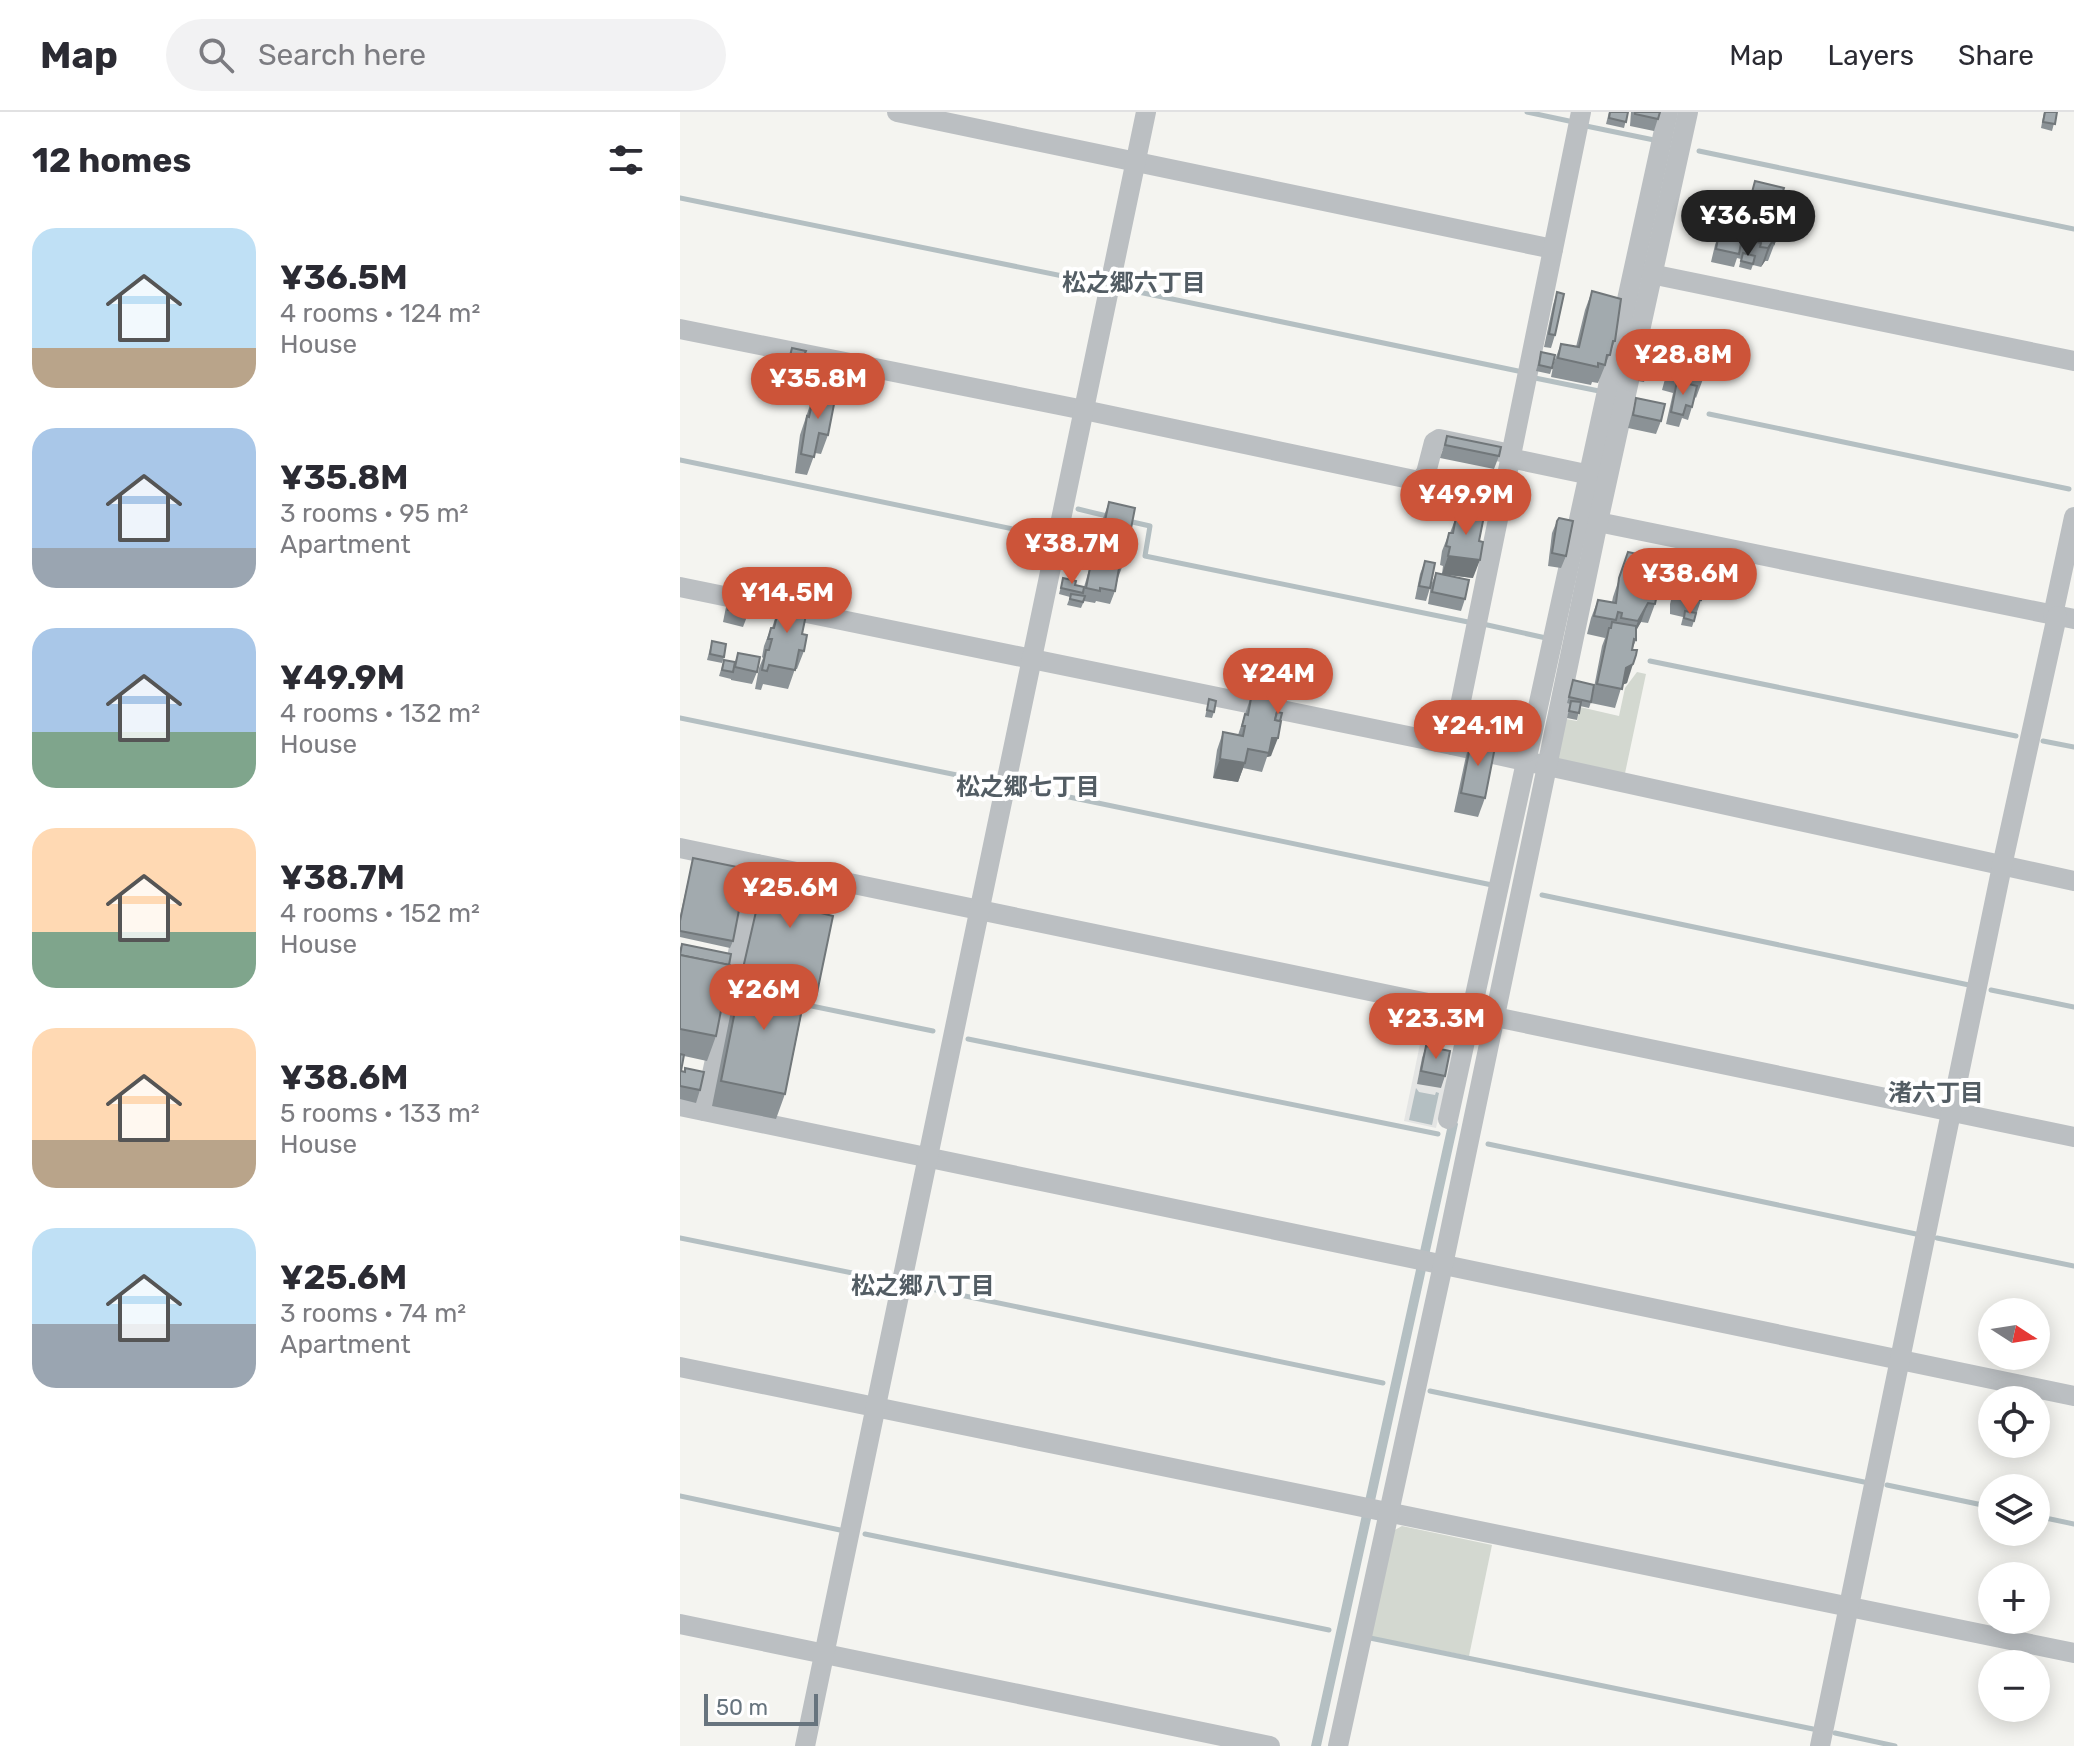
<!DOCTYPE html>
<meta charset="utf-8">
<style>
:root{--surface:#fff;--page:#f2f2f3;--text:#2b2b33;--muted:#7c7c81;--line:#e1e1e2;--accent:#cc5439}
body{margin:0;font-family:Rubik,"Noto Sans JP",sans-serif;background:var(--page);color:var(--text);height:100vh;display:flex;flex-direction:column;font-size:30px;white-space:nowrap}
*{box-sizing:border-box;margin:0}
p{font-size:26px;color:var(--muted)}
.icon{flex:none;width:44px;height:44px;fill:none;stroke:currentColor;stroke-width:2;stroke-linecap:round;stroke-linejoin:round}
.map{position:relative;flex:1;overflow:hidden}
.panel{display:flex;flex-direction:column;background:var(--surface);width:680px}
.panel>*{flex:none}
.needle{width:52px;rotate:102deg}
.controls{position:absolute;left:1298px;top:1186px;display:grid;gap:16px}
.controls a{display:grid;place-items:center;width:72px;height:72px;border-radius:50%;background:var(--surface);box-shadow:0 4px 20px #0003;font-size:40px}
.scale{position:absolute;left:24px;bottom:20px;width:114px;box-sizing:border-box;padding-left:8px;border:4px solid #67747e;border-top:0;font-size:22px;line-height:28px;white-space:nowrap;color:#67747e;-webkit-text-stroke:6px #fff;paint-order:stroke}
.price{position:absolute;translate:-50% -68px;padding:0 18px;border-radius:28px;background:var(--accent);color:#fff;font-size:26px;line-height:52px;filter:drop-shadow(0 2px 4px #0008)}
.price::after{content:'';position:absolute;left:50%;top:48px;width:24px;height:18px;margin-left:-12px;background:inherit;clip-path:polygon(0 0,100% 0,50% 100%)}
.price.selected{background:#222;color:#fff}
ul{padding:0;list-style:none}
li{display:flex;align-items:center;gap:24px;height:200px;padding:0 32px}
li span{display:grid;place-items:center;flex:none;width:224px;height:160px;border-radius:24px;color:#555}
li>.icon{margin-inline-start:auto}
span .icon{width:96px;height:96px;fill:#fffc;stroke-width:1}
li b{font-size:34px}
h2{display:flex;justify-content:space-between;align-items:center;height:96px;padding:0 32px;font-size:34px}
header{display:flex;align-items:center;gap:48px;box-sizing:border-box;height:112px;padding:0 40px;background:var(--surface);border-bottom:2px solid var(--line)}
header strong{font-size:38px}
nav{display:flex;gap:44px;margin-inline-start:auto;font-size:28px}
.search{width:560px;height:72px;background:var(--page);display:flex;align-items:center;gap:20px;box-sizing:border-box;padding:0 28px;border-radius:44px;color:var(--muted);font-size:30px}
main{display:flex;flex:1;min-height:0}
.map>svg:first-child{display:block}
.built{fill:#e4e5e4}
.green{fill:#d3d8d0}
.water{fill:#b4bfc2}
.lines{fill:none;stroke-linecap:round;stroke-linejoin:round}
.stream{stroke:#b4bfc2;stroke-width:5}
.minor{stroke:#bbbfc2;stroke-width:20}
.wall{fill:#8b9296}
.shaded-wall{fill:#71777a}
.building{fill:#a2aaae;stroke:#71777a;stroke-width:2}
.labels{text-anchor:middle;stroke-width:8;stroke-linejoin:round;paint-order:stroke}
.neighbourhood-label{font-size:24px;font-weight:bold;fill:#535d64;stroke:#fff}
</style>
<header>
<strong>Map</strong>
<div class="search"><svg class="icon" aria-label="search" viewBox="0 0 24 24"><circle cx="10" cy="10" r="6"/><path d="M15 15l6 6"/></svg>Search here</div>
<nav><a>Map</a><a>Layers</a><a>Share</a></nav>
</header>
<main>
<section class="panel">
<h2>12 homes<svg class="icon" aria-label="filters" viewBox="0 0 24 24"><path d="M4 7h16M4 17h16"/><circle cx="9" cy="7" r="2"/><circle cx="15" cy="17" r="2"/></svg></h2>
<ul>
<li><span style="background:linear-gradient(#bfe0f5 75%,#b9a48a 0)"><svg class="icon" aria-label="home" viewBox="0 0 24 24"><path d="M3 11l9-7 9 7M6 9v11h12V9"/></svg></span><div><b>¥36.5M</b><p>4 rooms · 124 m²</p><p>House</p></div></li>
<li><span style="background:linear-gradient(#a9c7e8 75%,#9aa5b1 0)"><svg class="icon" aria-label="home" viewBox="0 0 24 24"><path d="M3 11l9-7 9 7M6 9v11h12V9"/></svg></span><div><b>¥35.8M</b><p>3 rooms · 95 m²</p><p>Apartment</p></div></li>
<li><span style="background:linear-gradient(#a9c7e8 65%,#7fa58c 0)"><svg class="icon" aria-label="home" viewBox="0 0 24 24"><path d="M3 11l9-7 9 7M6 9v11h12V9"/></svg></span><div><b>¥49.9M</b><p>4 rooms · 132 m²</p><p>House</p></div></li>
<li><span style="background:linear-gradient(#ffd9b3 65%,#7fa58c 0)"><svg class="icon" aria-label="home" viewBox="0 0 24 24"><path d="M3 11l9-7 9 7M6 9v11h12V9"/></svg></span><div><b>¥38.7M</b><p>4 rooms · 152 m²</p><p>House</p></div></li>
<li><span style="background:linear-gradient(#ffd9b3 70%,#b9a48a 0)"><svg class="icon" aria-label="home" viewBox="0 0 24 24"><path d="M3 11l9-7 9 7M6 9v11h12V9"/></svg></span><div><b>¥38.6M</b><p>5 rooms · 133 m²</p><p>House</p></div></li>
<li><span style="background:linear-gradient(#bfe0f5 60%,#9aa5b1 0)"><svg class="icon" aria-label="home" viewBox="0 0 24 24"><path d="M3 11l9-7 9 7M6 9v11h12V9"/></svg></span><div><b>¥25.6M</b><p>3 rooms · 74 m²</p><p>Apartment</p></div></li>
</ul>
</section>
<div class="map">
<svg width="1394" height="1634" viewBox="0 0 1394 1634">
<rect width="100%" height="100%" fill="#f4f4f0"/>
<polygon class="built" points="740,932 773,940 756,1016 724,1009"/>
<g class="green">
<polygon points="957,560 966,562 944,666 877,647 886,607 897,609 900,595 939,604 945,576"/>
<polygon points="722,1414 812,1433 789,1544 691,1525 713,1419"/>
</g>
<g class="water">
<polygon points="795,890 776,1008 778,1012 641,1634 631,1634"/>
<polygon points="736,976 739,980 755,983 756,980 759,981 752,1013 729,1008"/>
</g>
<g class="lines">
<g class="stream">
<polyline points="847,0 889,9"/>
<polyline points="906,14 974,28"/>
<polyline points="1019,39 1394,117"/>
<polyline points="0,86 412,170"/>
<polyline points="444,177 838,259"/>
<polyline points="855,266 919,279"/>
<polyline points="1029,302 1389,377"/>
<polyline points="0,348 357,422"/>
<polyline points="398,397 431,405"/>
<polyline points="448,409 470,414 465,444 788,510"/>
<polyline points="803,512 866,526"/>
<polyline points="970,549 1336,624"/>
<polyline points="0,606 306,669"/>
<polyline points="1363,629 1394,635"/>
<polyline points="341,675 812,773"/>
<polyline points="862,783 1289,873"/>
<polyline points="1311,878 1394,895"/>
<polyline points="117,891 253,919"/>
<polyline points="288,927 758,1022"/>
<polyline points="808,1032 1236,1122"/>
<polyline points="0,1126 202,1167"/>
<polyline points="1257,1126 1394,1154"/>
<polyline points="237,1174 703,1271"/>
<polyline points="750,1279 1184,1370"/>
<polyline points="1207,1373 1312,1395"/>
<polyline points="0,1384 160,1418"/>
<polyline points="1356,1404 1394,1412"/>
<polyline points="185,1422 649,1518"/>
<polyline points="690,1526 1133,1617"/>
<polyline points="1155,1621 1215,1634"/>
</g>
<g class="minor">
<polyline points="217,0 873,137"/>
<polyline points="971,162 1394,249"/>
<polyline points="0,217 404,298 739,369 746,361 754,330 759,327 831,342"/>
<polyline points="830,346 920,365"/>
<polyline points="918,410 1394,507"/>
<polyline points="0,475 772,633 1394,769"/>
<polyline points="1373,503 1394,405"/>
<polyline points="772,633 901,0"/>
<polyline points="0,736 1394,1025"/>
<polyline points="0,994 1394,1284"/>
<polyline points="24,999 77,752"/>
<polyline points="768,1007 988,0"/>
<polyline points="0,1255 1394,1541"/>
<polyline points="0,1512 590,1634"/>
<polyline points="125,1634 466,0"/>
<polyline points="658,1634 763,1153 918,410 1008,0"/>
<polyline points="1140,1634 1322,754 1377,504"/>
</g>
</g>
<g class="wall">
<polygon points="929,0 948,0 944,16 926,12"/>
<polygon points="951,0 980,0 974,19 950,14"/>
<polygon points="1364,0 1377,0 1372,19 1361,16"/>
<polygon points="1075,69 1098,95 1100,96 1102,91 1108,101 1106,107 1102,107 1101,115 1088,149 1085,149 1081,155 1073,153 1074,150 1071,158 1059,155 1061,147 1057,146 1054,155 1031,150 1035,133 1039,121 1062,126 1064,119 1060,118"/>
<polygon points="912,179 935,229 918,271 912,270 911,273 871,265 874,250 881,232 896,235 905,198"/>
<polygon points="877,180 875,223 871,236 864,235 873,193"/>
<polygon points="998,222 1022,244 1021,247 1023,267 1016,286 1015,285 1008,308 1002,306 999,315 986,312 993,281 982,278 985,267 981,266 982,250 989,232 994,233"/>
<polygon points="112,236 121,251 116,276 111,289 87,284 93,258 97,245 107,247"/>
<polygon points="861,240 872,256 870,262 856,259"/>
<polygon points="147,245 167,266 162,278 140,274 143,258"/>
<polygon points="963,251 966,264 964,270 958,269"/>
<polygon points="135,278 148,323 141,342 135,341 127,363 115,361 120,323"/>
<polygon points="956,286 981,309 976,322 948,316"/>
<polygon points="767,324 819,344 814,357 760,346"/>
<polygon points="429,390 445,447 438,466 435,479 430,492 416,489 415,491 404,489 401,496 387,493 390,485 379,482 383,466 395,473 404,475 411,451 413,451 422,409"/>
<polygon points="786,400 793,466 767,463 785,487 781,499 748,492 751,473 756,461 762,462 763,454 760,453 762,439 769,421 770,421 776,405 783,406"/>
<polygon points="877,409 886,444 881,456 868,454 872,421"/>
<polygon points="948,440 968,471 975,492 968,511 961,510 956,518 956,528 952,538 947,571 942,573 935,596 911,591 922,534 925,526 907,522 911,506 918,488 932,490 933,485"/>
<polygon points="1006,440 1021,488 1012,515 1001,513 1003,505 990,502 990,492 999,459"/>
<polygon points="745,449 750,476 746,489 735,487 740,462"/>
<polygon points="51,482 68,502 63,515 43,510 46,495"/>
<polygon points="102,484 123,503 122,522 124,539 117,557 115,557 108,577 83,572 81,578 75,577 79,556 83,546 82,545 84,534 91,516 92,516"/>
<polygon points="32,529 44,545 42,551 27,548"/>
<polygon points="58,541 77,560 72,572 51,568 51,565 51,567 39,564 44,548 55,550"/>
<polygon points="893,568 911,590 909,596 900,594 897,608 887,606 890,592 887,591"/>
<polygon points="572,581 597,600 591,644 587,645 582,660 563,656 558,670 533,666 537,638 543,620 558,623"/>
<polygon points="529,587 534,600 532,606 525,605"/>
<polygon points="792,625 805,686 798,705 774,700 786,644"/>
<polygon points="13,746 53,829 50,836 0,825 0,804"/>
<polygon points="86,756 141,801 137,881 135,888 125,886 105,982 96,1007 32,994 54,884 59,872"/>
<polygon points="2,832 36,924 27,949 4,944 1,959 20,978 16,991 0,987 0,836"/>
<polygon points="746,934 765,964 761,976 737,972 742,946"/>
</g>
<g class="shaded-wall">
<polygon points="1101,115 1094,134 1094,131 1092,130 1085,149 1081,155 1094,117"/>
<polygon points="768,444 800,448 793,466 762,462"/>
<polygon points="968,491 961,510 951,528 958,509"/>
<polygon points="953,552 947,571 939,574 946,556"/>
<polygon points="592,626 598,626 591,644 587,645"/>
<polygon points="540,647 565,651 558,670 533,666"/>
</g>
<g class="building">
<polygon points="930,0 948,0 946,10 929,6"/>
<polygon points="955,0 980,0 978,7 955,2"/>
<polygon points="1365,0 1377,0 1375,12 1363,10"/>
<polygon points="1075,69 1104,76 1098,95 1104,98 1101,115 1094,117 1093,123 1096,124 1094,131 1092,130 1088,136 1080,135 1081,131 1064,127 1071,100 1067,99"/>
<polygon points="1102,91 1110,93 1108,101 1104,100 1104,98 1101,97"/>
<polygon points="1039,121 1062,126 1059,142 1036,137"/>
<polygon points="1063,141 1075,144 1073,152 1061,149"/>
<polygon points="912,179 941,187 935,229 933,229 930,243 927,243 925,253 918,251 918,255 878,246 881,232 899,235"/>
<polygon points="877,180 884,182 875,223 869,222"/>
<polygon points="998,222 1024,227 1022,244 1012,242 1011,245 1027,249 1023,267 989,259 992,248 988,247 989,232 996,233"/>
<polygon points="112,236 126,239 121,250 116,276 92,271 97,245 109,248"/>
<polygon points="861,240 875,243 872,256 859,253"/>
<polygon points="147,245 170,250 167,266 144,261"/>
<polygon points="963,251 969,252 966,264 961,263"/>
<polygon points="997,269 1017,274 1012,295 1006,293 1003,303 991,300"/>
<polygon points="135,278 156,282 148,323 139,321 134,345 121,342 127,304 129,305"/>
<polygon points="956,286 985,292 981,309 953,303"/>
<polygon points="767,324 821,335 819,344 765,333"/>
<polygon points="429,390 455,396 445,447 418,441"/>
<polygon points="786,400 804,404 799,429 803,430 800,448 768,444 770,435 766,434 769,421 773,421 776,405 784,407"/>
<polygon points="879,406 893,409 886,444 872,441 877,409"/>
<polygon points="948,440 971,445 968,471 979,473 975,492 968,491 958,509 941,506 942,501 938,500 936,508 914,504 918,488 936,491 939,466"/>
<polygon points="1006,440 1030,445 1021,488 997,483 997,473"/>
<polygon points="745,449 755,451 750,476 739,474"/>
<polygon points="411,451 439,456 435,479 420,476 420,479 406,476"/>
<polygon points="756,461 789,468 785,487 752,480"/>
<polygon points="383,466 396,469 395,473 404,475 403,481 381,476"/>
<polygon points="51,482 71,486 68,502 48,498"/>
<polygon points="391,482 405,484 403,490 390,487"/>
<polygon points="102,484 128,490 123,503 126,503 122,522 127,523 124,539 119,538 115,558 89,553 87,559 82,558 86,538 89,538 92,527 88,527 91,516 94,516"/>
<polygon points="1005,499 1016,501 1014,509 1004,506"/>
<polygon points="932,510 956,514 956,528 954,527 952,538 957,538 956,543 953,552 946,556 942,577 917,572 929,516 931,516"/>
<polygon points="32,529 46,532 44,545 30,542"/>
<polygon points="58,541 80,545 77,560 55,555"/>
<polygon points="44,548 55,550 53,560 42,558"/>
<polygon points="893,568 914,573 911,590 889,585"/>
<polygon points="572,581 600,587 595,608 601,609 598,626 592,626 589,641 568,637 565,651 540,647 543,620 563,624 565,614 562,614 565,602 568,603"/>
<polygon points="529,587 536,589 534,600 527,598"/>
<polygon points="891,589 901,590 899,601 889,599"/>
<polygon points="597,600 602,601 600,609 595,608"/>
<polygon points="792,625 816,630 805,686 781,681"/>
<polygon points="13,746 67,757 53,829 0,819 0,809"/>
<polygon points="86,756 148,769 141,801 153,804 137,881 126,879 127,872 63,859 61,865"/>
<polygon points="2,832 51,842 49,853 0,843"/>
<polygon points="0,843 50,853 36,924 0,917"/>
<polygon points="63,859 127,872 105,982 41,969"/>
<polygon points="746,934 770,939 765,964 741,959"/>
<polygon points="0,942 4,943 1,959 5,960 5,956 24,960 20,978 0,974"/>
</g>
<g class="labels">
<g class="neighbourhood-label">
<text x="454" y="179">松之郷六丁目</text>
<text x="348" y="683">松之郷七丁目</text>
<text x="1256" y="989">渚六丁目</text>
<text x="243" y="1182">松之郷八丁目</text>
</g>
</g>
</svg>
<div class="controls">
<a><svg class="needle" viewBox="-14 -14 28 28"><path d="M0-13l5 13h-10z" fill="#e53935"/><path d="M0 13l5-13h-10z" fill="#7c7c81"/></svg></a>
<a><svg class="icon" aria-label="locate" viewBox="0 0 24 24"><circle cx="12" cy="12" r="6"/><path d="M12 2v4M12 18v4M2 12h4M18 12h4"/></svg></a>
<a><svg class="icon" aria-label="layers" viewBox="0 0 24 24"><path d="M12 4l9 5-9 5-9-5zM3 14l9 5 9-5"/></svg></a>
<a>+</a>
<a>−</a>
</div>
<div class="scale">50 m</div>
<b class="price selected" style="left:1068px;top:146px">¥36.5M</b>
<b class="price" style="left:1003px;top:285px">¥28.8M</b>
<b class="price" style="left:138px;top:309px">¥35.8M</b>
<b class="price" style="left:786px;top:425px">¥49.9M</b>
<b class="price" style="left:392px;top:474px">¥38.7M</b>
<b class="price" style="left:1010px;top:504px">¥38.6M</b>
<b class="price" style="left:107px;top:523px">¥14.5M</b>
<b class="price" style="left:598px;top:604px">¥24M</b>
<b class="price" style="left:798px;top:656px">¥24.1M</b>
<b class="price" style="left:110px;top:818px">¥25.6M</b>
<b class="price" style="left:84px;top:920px">¥26M</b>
<b class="price" style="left:756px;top:949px">¥23.3M</b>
</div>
</main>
